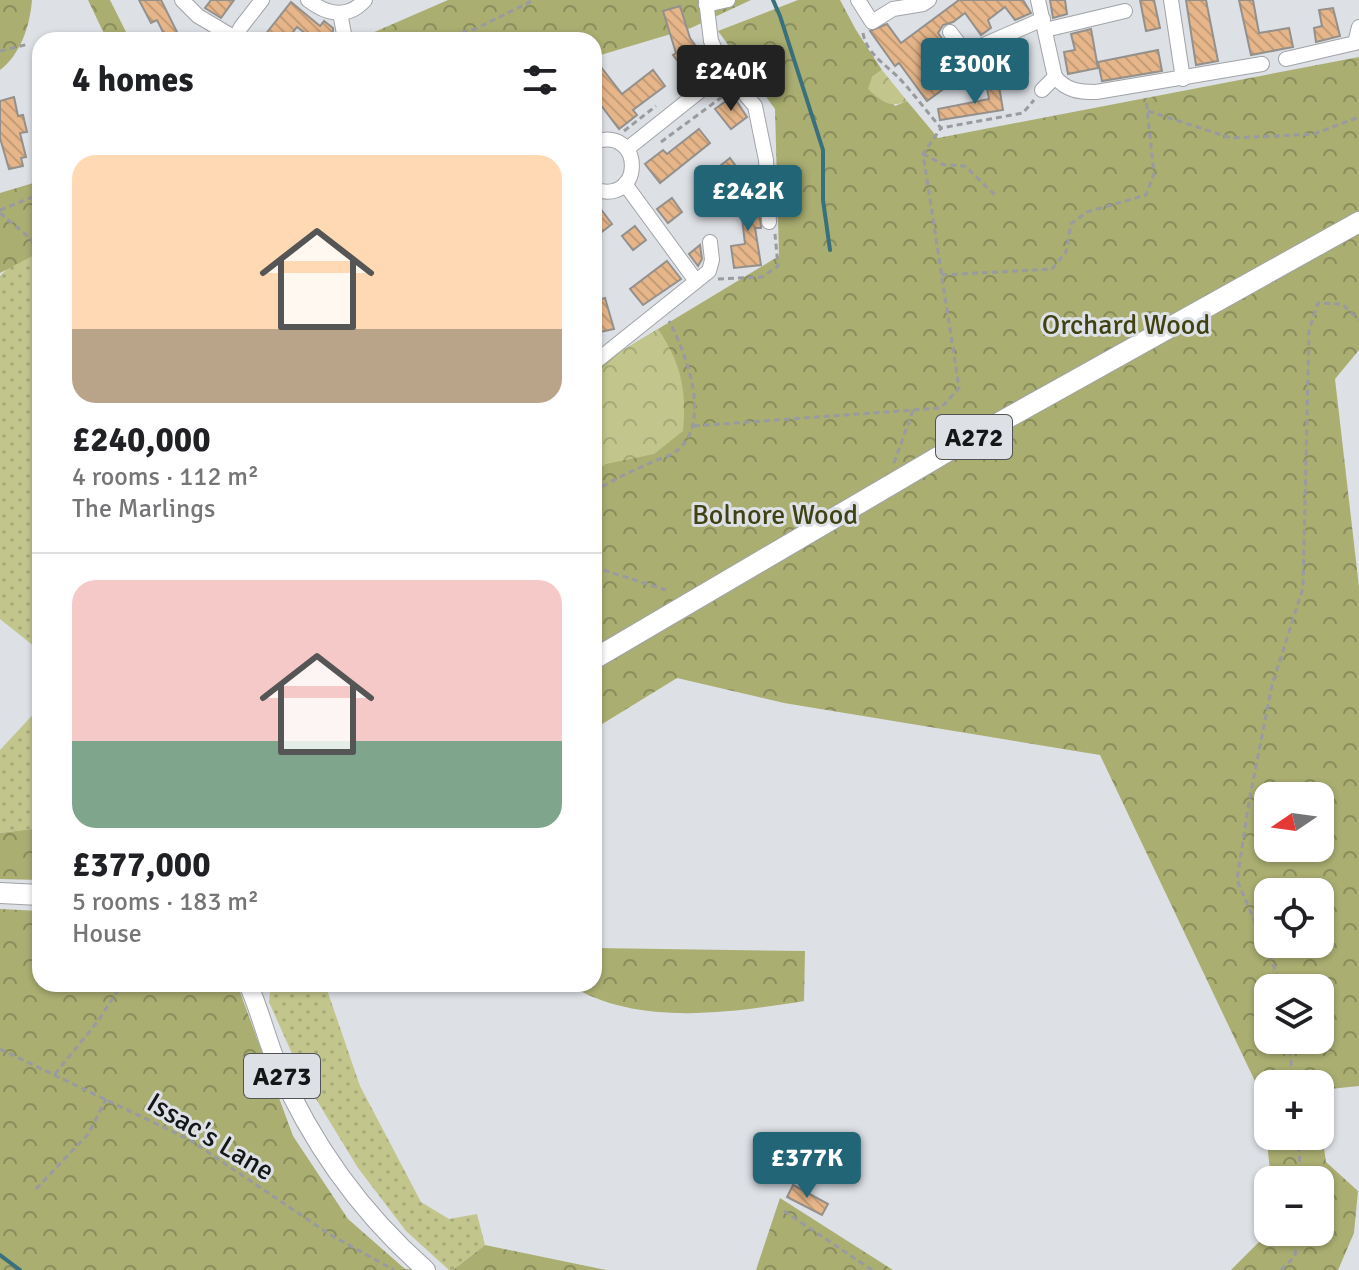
<!DOCTYPE html>
<meta charset="utf-8">
<style>
:root{--surface:#fff;--page:#f6f6f6;--text:#202124;--muted:#757577;--line:#e0e0e0;--accent:#216577}
body{margin:0;font-family:Signika,sans-serif;background:var(--page);color:var(--text);height:100vh;display:flex;flex-direction:column;font-size:30px;white-space:nowrap}
*{box-sizing:border-box;margin:0}
p{font-size:26px;color:var(--muted)}
.icon{flex:none;width:44px;height:44px;fill:none;stroke:currentColor;stroke-width:2;stroke-linecap:round;stroke-linejoin:round}
.map{position:relative;flex:1;overflow:hidden}
.sheet{position:absolute;left:32px;top:32px;width:570px;height:960px;display:flex;flex-direction:column;background:var(--surface);border-radius:24px;box-shadow:0 2px 6px #0004}
.sheet>*{flex:none}
.needle{width:52px;rotate:257deg}
.tools{position:absolute;left:1254px;top:782px;display:grid;gap:16px}
.tools a{display:grid;place-items:center;width:80px;height:80px;border-radius:16px;background:var(--surface);box-shadow:0 2px 6px #0004;font-size:40px}
.price{position:absolute;translate:-50% -68px;padding:0 18px;border-radius:8px;background:var(--accent);color:#fff;font-size:26px;line-height:52px;filter:drop-shadow(0 2px 4px #0008)}
.price::after{content:'';position:absolute;left:50%;top:48px;width:24px;height:18px;margin-left:-12px;background:inherit;clip-path:polygon(0 0,100% 0,50% 100%)}
.price.active{background:#222;color:#fff}
ul{padding:0;list-style:none}
li{display:grid;align-content:center;gap:16px;height:424px;padding:0 40px}
li+li{border-top:2px solid var(--line)}
li span{display:grid;place-items:center;height:248px;border-radius:24px;color:#555}
li>.icon{margin-inline-start:auto}
span .icon{width:144px;height:144px;fill:#fffc;stroke-width:1}
li b{font-size:34px}
h2{display:flex;justify-content:space-between;align-items:center;height:96px;padding:0 40px;font-size:34px}
.map>svg:first-child{display:block}
.grass{fill:url(#grass-dots)}
.forest{fill:url(#forest-crowns);fill-rule:evenodd}
.park{fill:url(#park-crowns)}
.lines{fill:none;stroke-linecap:round;stroke-linejoin:round}
.stream{stroke:#39707d;stroke-width:4}
.building{fill:url(#building-back-hatch);stroke:#94908c;stroke-width:2}
.minor-casing{stroke:#a0a3a8;stroke-width:16}
.major-casing{stroke:#a0a3a8;stroke-width:20}
.highway-casing{stroke:#a0a3a8;stroke-width:22}
.path{stroke:#999b9f;stroke-width:3;stroke-dasharray:6 4;stroke-linecap:butt}
.minor{stroke:#fff;stroke-width:14}
.major{stroke:#fff;stroke-width:18}
.highway{stroke:#fff;stroke-width:20}
.labels{text-anchor:middle;stroke-width:6;stroke-linejoin:round;paint-order:stroke}
.shield{fill:#dde0e5;stroke:#515355;stroke-width:2}
.shield-label{font-size:26px;font-weight:bold;fill:#151617}
.park-label{font-size:28px;fill:#404213;stroke:#dde0e5}
.street-label{font-size:28px;fill:#151617;stroke:#dde0e5}
</style>
<div class="map">
<svg width="1359" height="1270" viewBox="0 0 1359 1270">
<defs>
<pattern id="grass-dots" width="8" height="8" patternUnits="userSpaceOnUse" patternTransform="scale(2)"><rect width="8" height="8" fill="#c2c68c"/><path d="M2 2h.1M6 6h.1" fill="none" stroke="#a6a978" stroke-width="1.8" stroke-linecap="round"/></pattern>
<pattern id="forest-crowns" width="20" height="18" patternUnits="userSpaceOnUse" patternTransform="scale(2)"><rect width="20" height="18" fill="#aaae71"/><path d="M2 6a3 3 0 1 1 6 0M12 15a3 3 0 1 1 6 0" fill="none" stroke="#898d5c"/></pattern>
<pattern id="park-crowns" width="20" height="18" patternUnits="userSpaceOnUse" patternTransform="scale(2)"><rect width="20" height="18" fill="#c2c68c"/><path d="M2 6a3 3 0 1 1 6 0M12 15a3 3 0 1 1 6 0" fill="none" stroke="#a6a978"/></pattern>
<pattern id="building-back-hatch" width="6" height="6" patternUnits="userSpaceOnUse" patternTransform="scale(2)"><rect width="6" height="6" fill="#e6b68a"/><path d="M-1 5l2 2M0 0l6 6M5-1l2 2" fill="none" stroke="#c49c76"/></pattern>
</defs>
<rect width="100%" height="100%" fill="#dde0e5"/>
<g class="grass">
<polygon points="35,254 40,276 40,651 0,619 0,276 9,267"/>
<polygon points="40,707 40,828 0,833 0,750"/>
<polygon points="271,984 325,984 360,1086 421,1202 449,1219 477,1214 485,1245 453,1270 449,1270 406,1231 358,1168 302,1076 269,1002"/>
</g>
<g class="forest">
<path d="M0,0H32C30,26 20,55 0,70Z"/>
<polygon points="88,0 110,0 130,40 107,40"/>
<polygon points="448,0 751,0 691,28 594,57 594,40 356,40"/>
<path d="M798,0H840L856,30L882,70L872,77L895,106L907,101L938,138L1359,57V350L1335,379L1359,587V1086L1320,1090V1084H1268V1136H1320V1121L1326,1162L1358,1191L1354,1233L1338,1270H1231L1269,1232H1320V1180H1271L1262,1096L1100,755L784,703L677,678L594,729V371L620,352L779,256L775,109L718,31ZM1268,796H1320V848H1268ZM1268,892H1320V944H1268ZM1268,988H1320V1040H1268Z"/>
<polygon points="40,181 40,252 0,273 0,193"/>
<polygon points="40,828 40,880 0,879 0,833"/>
<polygon points="0,909 40,911 40,984 237,984 293,1136 348,1219 405,1269 425,1270 0,1270"/>
<path d="M594,948L805,951L804,1001C730,1013 635,1027 568,984H594Z"/>
<polygon points="780,1198 893,1270 756,1270"/>
<polygon points="485,1245 606,1270 453,1270"/>
</g>
<g class="park">
<path d="M882,70L907,101C889,109 881,101 868,89L872,77Z"/>
<path d="M658,329C681,363 687,390 683,431L654,454L606,464L594,472V376L620,352Z"/>
</g>
<g class="lines">
<g class="stream">
<polyline points="773,0 780,16 823,150 823,200 830,250"/>
<polyline points="0,1255 20,1270"/>
</g>
</g>
<g class="building">
<polygon points="139,0 161,0 181,40 167,40 157,20 151,23"/>
<polygon points="211,0 234,0 221,18 205,8"/>
<polygon points="959,0 1023,0 1031,13 1015,20 1005,7 988,20 991,28 981,35 965,13 953,22 943,25 938,33 954,55 941,65 960,61 964,67 939,86 942,90 927,101 899,63 895,66 870,31 887,24 901,43"/>
<polygon points="1050,0 1065,0 1067,14 1053,18"/>
<polygon points="1140,0 1154,0 1160,28 1146,31"/>
<polygon points="1186,0 1206,0 1218,61 1196,65"/>
<polygon points="1239,0 1253,0 1259,33 1289,28 1293,47 1251,55"/>
<polygon points="291,2 320,26 324,21 333,28 333,31 327,40 314,40 297,27 287,40 261,40"/>
<polygon points="680,6 690,38 706,60 688,74 673,55 676,53 663,11"/>
<polygon points="1333,8 1340,36 1316,42 1314,28 1322,26 1319,10"/>
<polygon points="1091,29 1098,68 1068,74 1064,52 1075,50 1071,34"/>
<polygon points="1158,50 1162,71 1102,81 1098,62"/>
<polygon points="1012,52 1028,73 997,79 992,56"/>
<polygon points="594,58 622,94 653,70 665,86 633,110 637,115 619,129 594,96"/>
<polygon points="999,86 1003,110 940,120 938,109 989,99 987,88"/>
<polygon points="733,96 747,117 731,129 715,109"/>
<polygon points="14,97 18,116 23,115 27,132 20,133 26,157 21,158 23,166 9,169 0,138 0,101"/>
<polygon points="699,129 710,143 660,183 645,164 663,150 667,154"/>
<polygon points="730,158 743,176 728,187 715,170"/>
<polygon points="758,196 761,228 755,228 761,265 734,268 731,246 745,244 741,209 732,210 731,199"/>
<polygon points="672,198 682,212 668,223 657,209"/>
<polygon points="594,200 612,224 594,238"/>
<polygon points="635,226 646,240 633,250 622,236"/>
<polygon points="700,245 702,259 698,266 689,254"/>
<polygon points="667,261 681,279 643,305 630,289"/>
<polygon points="605,298 614,329 600,332 594,301"/>
<polygon points="793,1185 828,1204 822,1215 787,1197"/>
</g>
<g class="lines">
<g class="minor-casing">
<g id="minor">
<polyline points="182,0 198,16 235,38"/>
<path d="M308,0C326,14 347,20 365,0"/>
<polyline points="706,0 711,41 725,71 755,106 766,160 769,222"/>
<polyline points="858,0 872,22 893,9 923,4 929,0"/>
<polyline points="1038,0 1055,77"/>
<polyline points="1171,0 1183,79"/>
<polyline points="706,5 728,0"/>
<polyline points="340,13 345,39"/>
<polyline points="1045,30 1125,11"/>
<polyline points="950,32 977,68"/>
<polyline points="234,40 241,27 262,0"/>
<polyline points="967,55 979,47 1043,19"/>
<polyline points="1286,59 1355,43 1359,27"/>
<path d="M1042,90L1055,77C1067,91 1079,92 1096,92L1262,64"/>
<path d="M594,142C645,125 644,207 594,189"/>
<polyline points="627,149 725,71"/>
<polyline points="625,184 696,281"/>
<polyline points="594,363 709,271 712,260 710,242"/>
</g>
</g>
<g class="major-casing">
<path id="major" d="M248,984C260,1010 266,1038 277,1064C312,1145 360,1212 426,1270"/>
</g>
<g class="highway-casing">
<g id="highway">
<polyline points="594,659 950,450 1359,222"/>
<polyline points="0,893 40,895"/>
</g>
</g>
<g class="path">
<path d="M863,33C866,53 886,65 899,78C914,94 927,112 941,128L1023,113L1034,100"/>
<polyline points="433,40 475,29 534,0"/>
<polyline points="0,51 29,44"/>
<polyline points="1148,111 1231,138 1314,134 1359,117"/>
<polyline points="624,131 656,106"/>
<polyline points="661,142 726,94"/>
<polyline points="923,154 944,165 965,166 996,196"/>
<polyline points="0,210 40,194"/>
<polyline points="0,213 31,239 40,259"/>
<polyline points="942,275 1052,269 1066,252 1071,224 1087,212 1146,195 1154,174 1146,99"/>
<polyline points="718,279 762,277 778,266 775,234"/>
<polyline points="694,426 941,408 959,388 923,154 941,128"/>
<polyline points="894,463 913,410"/>
<path d="M594,492C612,480 630,472 650,463C658,459 671,456 678,450C712,421 686,353 669,321"/>
<polyline points="594,567 666,590"/>
<polyline points="1283,988 1237,880 1249,802 1272,685 1303,588 1309,330 1318,303 1342,304 1359,320"/>
<polyline points="1289,1040 1293,1084"/>
<polyline points="0,1049 190,1140 329,1234 394,1270"/>
<polyline points="55,1074 98,1021 122,984"/>
<polyline points="1298,1136 1301,1180"/>
<polyline points="36,1189 89,1133 106,1099"/>
<polyline points="784,1211 872,1270"/>
<polyline points="1281,1270 1295,1256 1297,1232"/>
</g>
<use href="#minor" class="minor"/>
<use href="#major" class="major"/>
<use href="#highway" class="highway"/>
</g>
<g class="labels">
<g class="shield">
<rect x="936" y="415" width="76" height="44" rx="6"/>
<rect x="244" y="1054" width="76" height="44" rx="6"/>
</g>
<g class="shield-label">
<text x="974" y="446">A272</text>
<text x="282" y="1085">A273</text>
</g>
<g class="park-label">
<text x="1126" y="334">Orchard Wood</text>
<text x="775" y="524">Bolnore Wood</text>
</g>
<g class="street-label">
<text transform="translate(211 1136) rotate(31)" y="10">Issac's Lane</text>
</g>
</g>
</svg>
<div class="tools">
<a><svg class="needle" viewBox="-14 -14 28 28"><path d="M0-13l5 13h-10z" fill="#e53935"/><path d="M0 13l5-13h-10z" fill="#757577"/></svg></a>
<a><svg class="icon" aria-label="locate" viewBox="0 0 24 24"><circle cx="12" cy="12" r="6"/><path d="M12 2v4M12 18v4M2 12h4M18 12h4"/></svg></a>
<a><svg class="icon" aria-label="layers" viewBox="0 0 24 24"><path d="M12 4l9 5-9 5-9-5zM3 14l9 5 9-5"/></svg></a>
<a>+</a>
<a>−</a>
</div>
<b class="price" style="left:975px;top:106px">£300K</b>
<b class="price active" style="left:731px;top:113px">£240K</b>
<b class="price" style="left:748px;top:233px">£242K</b>
<b class="price" style="left:807px;top:1200px">£377K</b>
<section class="sheet">
<h2>4 homes<svg class="icon" aria-label="filters" viewBox="0 0 24 24"><path d="M4 7h16M4 17h16"/><circle cx="9" cy="7" r="2"/><circle cx="15" cy="17" r="2"/></svg></h2>
<ul>
<li><span style="background:linear-gradient(#ffd9b3 70%,#b9a48a 0)"><svg class="icon" aria-label="home" viewBox="0 0 24 24"><path d="M3 11l9-7 9 7M6 9v11h12V9"/></svg></span><div><b>£240,000</b><p>4 rooms · 112 m²</p><p>The Marlings</p></div></li>
<li><span style="background:linear-gradient(#f6c9c9 65%,#7fa58c 0)"><svg class="icon" aria-label="home" viewBox="0 0 24 24"><path d="M3 11l9-7 9 7M6 9v11h12V9"/></svg></span><div><b>£377,000</b><p>5 rooms · 183 m²</p><p>House</p></div></li>
</ul>
</section>
</div>
